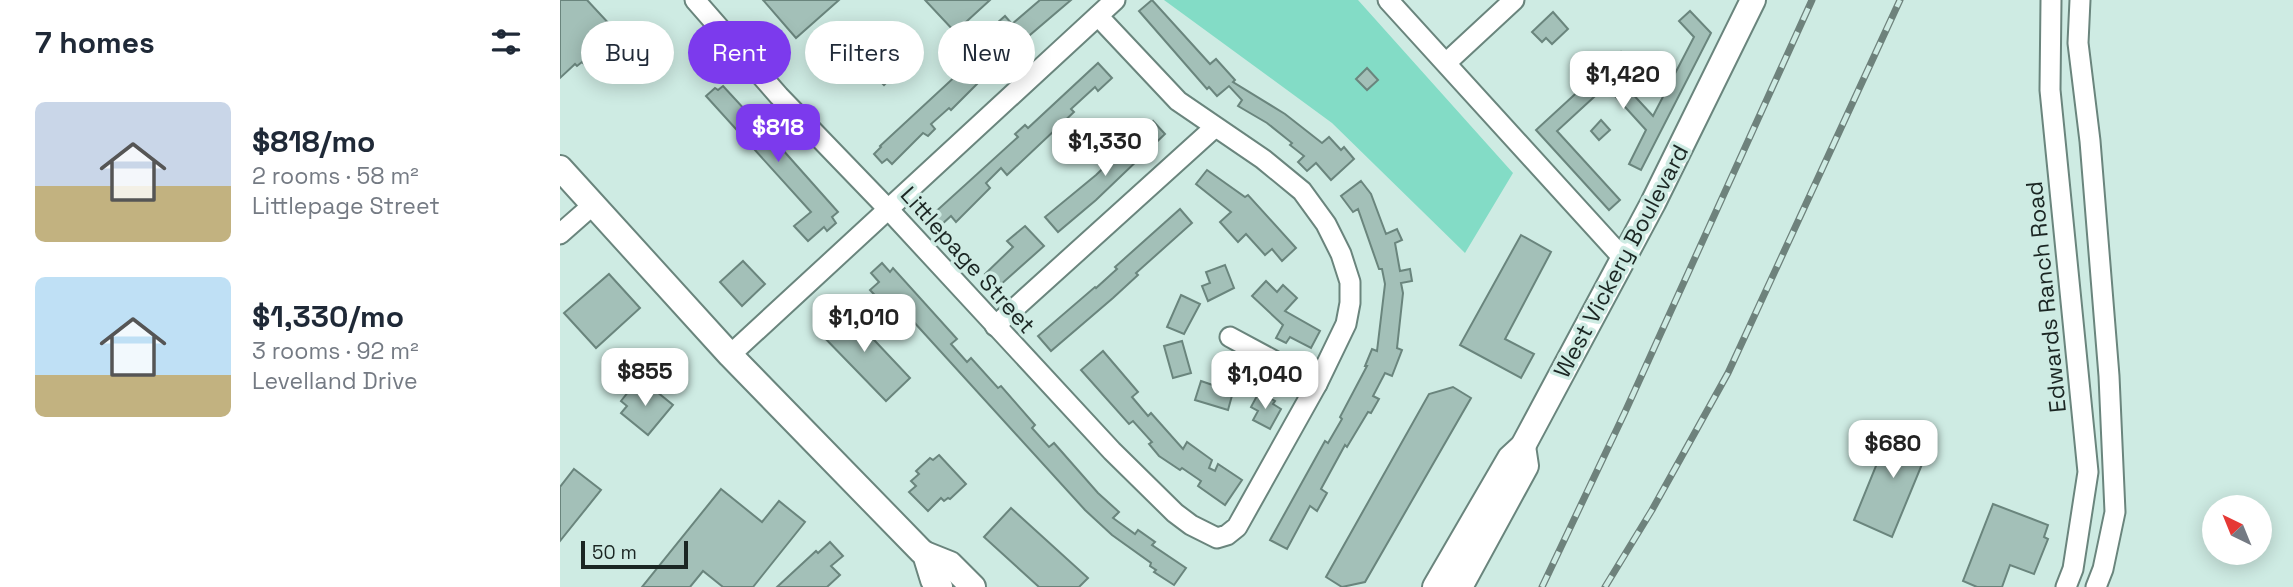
<!DOCTYPE html>
<meta charset="utf-8">
<style>
:root{--surface:#fff;--page:#f2f2f3;--text:#1f2937;--muted:#747a83;--accent:#7c3aed}
body{margin:0;font-family:"Space Grotesk",sans-serif;background:var(--page);color:var(--text);height:100vh;display:flex;flex-direction:column;font-size:26px;white-space:nowrap}
*{box-sizing:border-box;margin:0}
p{font-size:23px;color:var(--muted)}
.icon{flex:none;width:38px;height:38px;fill:none;stroke:currentColor;stroke-width:2;stroke-linecap:round;stroke-linejoin:round}
.map{position:relative;flex:1;overflow:hidden}
.drawer{display:flex;flex-direction:column;background:var(--surface);width:560px}
.drawer>*{flex:none}
.banner{position:absolute;left:21px;top:21px;width:665px;height:63px;display:flex;gap:14px}
.needle{width:46px;rotate:317deg}
.tools{position:absolute;left:1642px;top:495px;display:grid;gap:14px}
.tools a{display:grid;place-items:center;width:70px;height:70px;border-radius:50%;background:var(--surface);box-shadow:0 4px 18px #0003;font-size:35px}
.scale{position:absolute;left:21px;bottom:18px;width:107px;box-sizing:border-box;padding-left:7px;border:4px solid #1b2623;border-top:0;font-size:19px;line-height:24px;white-space:nowrap;color:#1b2623;-webkit-text-stroke:5px #ceebe3;paint-order:stroke}
.price{position:absolute;translate:-50% -60px;padding:0 16px;border-radius:14px;background:#fff;color:#222;font-size:23px;line-height:46px;filter:drop-shadow(0 2px 4px #0008)}
.price::after{content:'';position:absolute;left:50%;top:42px;width:21px;height:16px;margin-left:-10px;background:inherit;clip-path:polygon(0 0,100% 0,50% 100%)}
.price.on{background:var(--accent);color:#fff}
ul{padding:0;list-style:none}
li{display:flex;align-items:center;gap:21px;height:175px;padding:0 35px}
li span{display:grid;place-items:center;flex:none;width:196px;height:140px;border-radius:10px;color:#555}
li>.icon{margin-inline-start:auto}
span .icon{width:84px;height:84px;fill:#fffc;stroke-width:1}
li b{font-size:30px}
h2{display:flex;justify-content:space-between;align-items:center;height:84px;padding:0 35px;font-size:30px}
.chip{padding:0 24px;border-radius:32px;background:var(--surface);box-shadow:0 4px 18px #0003;font-size:24px;line-height:63px}
.chip.on{background:var(--accent);color:#fff}
main{display:flex;flex:1;min-height:0}
.map>svg:first-child{display:block}
.green{fill:#83dcc6}
.building{fill:#a3c0b8;stroke:#6a857d;stroke-width:2}
.lines{fill:none;stroke-linecap:round;stroke-linejoin:round}
.minor-casing{stroke:#6a857d;stroke-width:23}
.major-casing{stroke:#6a857d;stroke-width:28}
.minor{stroke:#fff;stroke-width:19}
.major{stroke:#fff;stroke-width:24}
.rail-casing{stroke:#6e827c;stroke-width:7}
.rail{stroke:#ceebe3;stroke-width:4.5;stroke-dasharray:13;stroke-linecap:butt}
.labels{text-anchor:middle;stroke-width:7;stroke-linejoin:round;paint-order:stroke}
.street-label{font-size:23px;fill:#1b2623;stroke:#ceebe3}
</style>
<main>
<section class="drawer">
<h2>7 homes<svg class="icon" aria-label="filters" viewBox="0 0 24 24"><path d="M4 7h16M4 17h16"/><circle cx="9" cy="7" r="2"/><circle cx="15" cy="17" r="2"/></svg></h2>
<ul>
<li><span style="background:linear-gradient(#c9d6e8 60%,#c2b280 0)"><svg class="icon" aria-label="home" viewBox="0 0 24 24"><path d="M3 11l9-7 9 7M6 9v11h12V9"/></svg></span><div><b>$818/mo</b><p>2 rooms · 58 m²</p><p>Littlepage Street</p></div></li>
<li><span style="background:linear-gradient(#bfe0f5 70%,#c2b280 0)"><svg class="icon" aria-label="home" viewBox="0 0 24 24"><path d="M3 11l9-7 9 7M6 9v11h12V9"/></svg></span><div><b>$1,330/mo</b><p>3 rooms · 92 m²</p><p>Levelland Drive</p></div></li>
</ul>
</section>
<div class="map">
<svg width="1733" height="587" viewBox="0 0 1733 587">
<rect width="100%" height="100%" fill="#ceebe3"/>
<polygon class="green" points="604,0 798,0 953,173 905,253 772,123"/>
<g class="building">
<polygon points="0,0 27,0 53,28 35,46 37,48 30,54 37,62 29,69 22,62 17,66 15,64 0,78"/>
<polygon points="203,0 279,0 236,38"/>
<polygon points="365,0 430,0 395,32"/>
<polygon points="480,0 511,0 430,69 434,74 425,82 422,79 391,110 389,108 371,124 375,129 368,136 363,133 332,164 327,159 322,163 314,154 321,147 320,146 427,47 419,39 445,16 452,24"/>
<polygon points="592,0 650,64 656,59 675,80 673,82 725,114 762,143 769,137 781,150 784,147 794,159 771,180 756,163 747,171 738,162 744,156 730,145 732,143 707,123 678,106 682,100 669,86 657,96 649,87 647,89 579,11"/>
<polygon points="1130,11 1151,33 1081,170 1069,164 1086,130 1046,86 997,131 1060,200 1049,210 976,130 1061,52 1071,63 1056,76 1093,116 1134,37 1119,21"/>
<polygon points="993,12 1008,29 992,44 986,38 982,42 972,32"/>
<polygon points="319,32 348,61 324,85 295,56"/>
<polygon points="538,63 552,78 538,91 535,87 511,109 514,112 447,175 441,168 426,183 430,188 396,222 391,216 381,225 372,215 458,137 455,134 465,125 468,128"/>
<polygon points="807,68 818,80 807,90 796,79"/>
<polygon points="163,86 186,111 189,109 202,122 196,128 205,138 214,140 278,212 272,217 276,223 267,231 264,227 248,241 234,226 251,212 146,96 155,88 158,90"/>
<polygon points="1041,120 1050,130 1039,140 1031,131"/>
<polygon points="593,121 605,134 536,200 498,232 485,217 536,175"/>
<polygon points="647,170 685,197 688,195 736,248 722,261 712,249 705,255 686,234 678,242 660,222 671,212 636,184"/>
<polygon points="801,181 811,194 826,234 837,229 842,240 835,243 840,271 850,269 852,281 841,283 843,293 837,348 842,350 832,376 825,373 813,396 819,399 811,413 808,412 787,447 785,445 761,489 767,493 757,511 750,506 727,549 710,540 765,441 768,443 782,419 780,417 807,366 805,366 812,349 817,351 825,284 822,269 819,269 798,209 793,212 781,196"/>
<polygon points="620,209 632,223 576,273 578,275 553,298 491,351 478,336 535,287 536,288 557,269 555,267"/>
<polygon points="465,226 484,246 438,287 425,274 453,247 447,241"/>
<polygon points="961,235 991,252 945,339 974,354 961,378 900,345"/>
<polygon points="183,261 205,284 182,306 160,282"/>
<polygon points="322,263 330,272 333,268 397,339 391,344 407,362 411,358 438,388 441,386 475,425 472,428 489,447 494,443 538,493 559,512 553,518 575,534 578,530 595,542 592,545 626,568 614,585 594,572 596,570 590,566 591,563 552,535 525,510 332,298 324,305 310,290 319,282 311,273"/>
<polygon points="665,265 674,288 648,301 642,286 650,283 646,272"/>
<polygon points="49,274 80,308 36,348 4,313"/>
<polygon points="706,281 717,292 723,285 737,298 725,311 760,331 751,348 730,337 726,343 716,338 723,325 692,296"/>
<polygon points="621,295 640,304 624,334 607,327"/>
<polygon points="282,306 350,378 326,401 257,330"/>
<polygon points="622,341 631,373 613,378 604,346"/>
<polygon points="543,351 578,392 572,397 588,416 591,413 623,449 627,442 652,460 649,468 655,471 658,464 682,480 665,505 638,486 641,481 622,468 620,470 599,456 589,444 592,442 573,421 569,424 521,370"/>
<polygon points="641,381 673,392 668,410 635,400"/>
<polygon points="86,383 113,405 88,435 61,413 67,406 61,401 73,386 79,391"/>
<polygon points="893,387 911,398 805,582 782,587 766,577 869,394"/>
<polygon points="699,392 715,401 713,404 721,409 710,429 693,420 698,411 691,407"/>
<polygon points="1333,424 1372,440 1332,537 1294,520"/>
<polygon points="379,455 406,484 390,499 388,498 384,501 381,498 368,511 349,492 356,486 351,481 359,474 356,471 370,458 373,460"/>
<polygon points="14,469 41,490 0,541 0,487"/>
<polygon points="161,489 202,522 219,501 245,522 193,587 163,587 143,571 130,587 82,587"/>
<polygon points="1433,504 1488,525 1484,537 1488,539 1474,574 1450,565 1442,587 1417,587 1403,581"/>
<polygon points="451,508 528,578 519,587 479,587 424,537"/>
<polygon points="270,542 283,556 271,566 280,575 267,587 217,587 256,551 258,553"/>
</g>
<g class="lines">
<g class="minor-casing">
<g id="minor">
<polyline points="135,0 219,96 329,210 552,451 615,513 631,525 657,538 667,535 677,527 757,384 786,324 790,303 790,282 781,254 766,224 742,191 703,159 618,101 538,16"/>
<polyline points="828,0 1062,257"/>
<polyline points="1491,0 1490,90 1528,472 1513,569 1506,587"/>
<polyline points="1520,0 1518,43 1530,141 1549,376 1555,512 1543,569 1536,587"/>
<polyline points="886,63 954,0"/>
<polyline points="0,234 34,204"/>
<polyline points="435,326 654,128"/>
<polyline points="670,337 757,384"/>
<polyline points="170,355 555,0"/>
</g>
</g>
<g class="major-casing">
<g id="major">
<polyline points="0,168 170,355 361,551 365,554 390,564 413,587"/>
<polyline points="365,554 373,580 380,587"/>
<polyline points="875,587 950,458 963,446 1093,203 1193,0"/>
<polyline points="900,587 966,466 963,446"/>
</g>
</g>
<use href="#minor" class="minor"/>
<use href="#major" class="major"/>
<g class="rail-casing">
<g id="rail">
<polyline points="982,587 1065,412 1252,0"/>
<polyline points="1045,587 1092,510 1168,373 1340,0"/>
</g>
</g>
<use href="#rail" class="rail"/>
</g>
<g class="labels">
<g class="street-label">
<text transform="translate(408 260) rotate(48)" y="8">Littlepage Street</text>
<text transform="translate(1061 261) rotate(-62)" y="8">West Vickery Boulevard</text>
<text transform="translate(1486 297) rotate(-96)" y="8">Edwards Ranch Road</text>
</g>
</g>
</svg>
<div class="tools">
<a><svg class="needle" viewBox="-14 -14 28 28"><path d="M0-13l5 13h-10z" fill="#e53935"/><path d="M0 13l5-13h-10z" fill="#747a83"/></svg></a>
</div>
<div class="scale">50 m</div>
<b class="price" style="left:1063px;top:111px">$1,420</b>
<b class="price on" style="left:218px;top:164px">$818</b>
<b class="price" style="left:545px;top:178px">$1,330</b>
<b class="price" style="left:304px;top:354px">$1,010</b>
<b class="price" style="left:85px;top:408px">$855</b>
<b class="price" style="left:705px;top:411px">$1,040</b>
<b class="price" style="left:1333px;top:480px">$680</b>
<div class="banner">
<a class="chip">Buy</a>
<a class="chip on">Rent</a>
<a class="chip">Filters</a>
<a class="chip">New</a>
</div>
</div>
</main>
